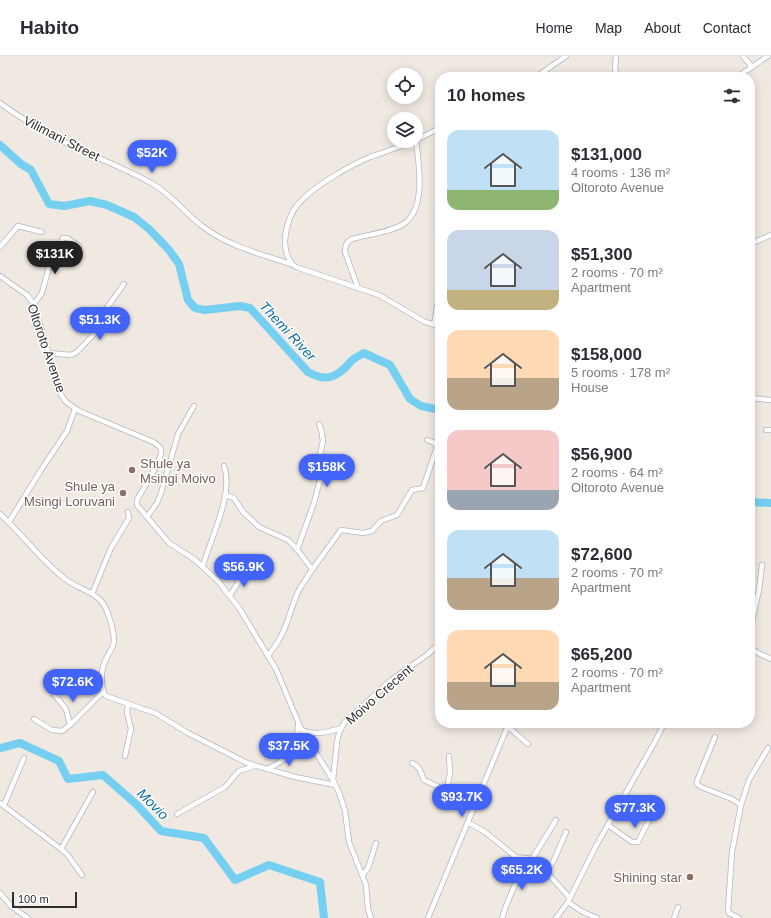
<!DOCTYPE html>
<meta charset="utf-8">
<style>
:root{--surface:#fff;--page:#f2f2f3;--text:#2b2b33;--muted:#7c7c81;--line:#e1e1e2;--accent:#4264fb}
body{margin:0;font-family:Arial,sans-serif;background:var(--page);color:var(--text);height:100vh;display:flex;flex-direction:column;font-size:15px;white-space:nowrap}
*{box-sizing:border-box;margin:0}
p{font-size:13px;color:var(--muted)}
.icon{flex:none;width:22px;height:22px;fill:none;stroke:currentColor;stroke-width:2;stroke-linecap:round;stroke-linejoin:round}
.map{position:relative;flex:1;overflow:hidden}
.side{position:absolute;left:435px;top:16px;width:320px;height:656px;display:flex;flex-direction:column;background:var(--surface);border-radius:16px;box-shadow:0 2px 10px #0003}
.side>*{flex:none}
.fabs{position:absolute;left:387px;top:12px;display:grid;gap:8px}
.fabs a{display:grid;place-items:center;width:36px;height:36px;border-radius:50%;background:var(--surface);box-shadow:0 2px 10px #0003;font-size:20px}
.scale{position:absolute;left:12px;bottom:10px;width:65px;box-sizing:border-box;padding-left:4px;border:2px solid #2e2e2e;border-top:0;font-size:11px;line-height:14px;white-space:nowrap;color:#2e2e2e;-webkit-text-stroke:3px #fff;paint-order:stroke}
.price{position:absolute;translate:-50% -34px;padding:0 9px;border-radius:14px;background:var(--accent);color:#fff;font-size:13px;line-height:26px;filter:drop-shadow(0 1px 2px #0008)}
.price::after{content:'';position:absolute;left:50%;top:24px;width:12px;height:9px;margin-left:-6px;background:inherit;clip-path:polygon(0 0,100% 0,50% 100%)}
.price.on{background:#222;color:#fff}
ul{padding:0;list-style:none}
li{display:flex;align-items:center;gap:12px;height:100px;padding:0 12px}
li span{display:grid;place-items:center;flex:none;width:112px;height:80px;border-radius:12px;color:#555}
li>.icon{margin-inline-start:auto}
span .icon{width:48px;height:48px;fill:#fffc;stroke-width:1}
li b{font-size:17px}
h2{display:flex;justify-content:space-between;align-items:center;height:48px;padding:0 12px;font-size:17px}
header{display:flex;align-items:center;gap:24px;box-sizing:border-box;height:56px;padding:0 20px;background:var(--surface);border-bottom:1px solid var(--line)}
header strong{font-size:19px}
nav{display:flex;gap:22px;margin-inline-start:auto;font-size:14px}
.map>svg:first-child{display:block}
.lines{fill:none;stroke-linecap:round;stroke-linejoin:round}
.river{stroke:#75cff0;stroke-width:8}
.minor-casing{stroke:#b4b7c1;stroke-width:6}
.minor{stroke:#fff;stroke-width:4.5}
.education-dot{fill:#8d6e63;stroke:#fff;stroke-width:1.5}
.labels{text-anchor:middle;stroke-width:3;stroke-linejoin:round;paint-order:stroke}
.street-label{font-size:13px;fill:#2e2e2e;stroke:#fff}
.education-label{font-size:13px;fill:#785e54;stroke:#fff;text-anchor:end}
.water-label{font-size:14px;font-style:italic;fill:#0d6fa3;stroke:#fff}
</style>
<header>
<strong>Habito</strong>
<nav><a>Home</a><a>Map</a><a>About</a><a>Contact</a></nav>
</header>
<div class="map">
<svg width="771" height="862" viewBox="0 0 771 862">
<rect width="100%" height="100%" fill="#efe9e1"/>
<g class="lines">
<g class="river">
<path d="M0,89L21,108L31,114L49,148L64,150L90,145L107,149L134,161L149,173L169,194L179,208L188,244L195,252L205,254L240,250L250,252L308,316C324,325 333,323 346,311C349,308 351,304 355,302C358,300 361,299 364,297L390,309L410,343L421,350L440,354"/>
<polyline points="750,446 771,447"/>
<polyline points="0,692 20,687 59,705 68,723 103,719 137,749 161,775 204,782 235,824 269,809 320,826 324,862"/>
</g>
<g class="minor-casing">
<g id="minor">
<polyline points="616,0 615,12 617,21"/>
<polyline points="743,0 752,11"/>
<polyline points="536,21 566,0"/>
<polyline points="737,21 768,0"/>
<path d="M0,47C27,67 57,83 87,97C110,107 132,116 153,128C172,139 185,157 202,170C228,190 260,198 291,208"/>
<polyline points="416,84 440,72"/>
<path d="M413,85C399,91 385,96 370,101C349,110 314,130 299,147C290,157 286,171 285,184C285,194 287,205 296,211L379,239L425,266L440,270"/>
<polyline points="750,188 771,179"/>
<polyline points="0,191 18,170 42,176"/>
<path d="M0,220L27,239L34,248L60,337L66,346L79,355L151,385C155,387 159,389 161,393C164,402 142,434 137,444V449L169,487L194,503L218,525L239,552L276,613L301,673L333,724L340,739L345,755L349,786L366,829L368,853L371,862"/>
<path d="M358,232L345,196C345,190 346,186 352,183C366,179 393,176 405,167C426,151 419,108 416,85"/>
<polyline points="34,248 42,237 50,207 63,182 67,182 79,190"/>
<polyline points="434,269 440,233"/>
<polyline points="48,297 71,299 77,296 97,275 103,257 124,228"/>
<polyline points="750,342 771,344"/>
<polyline points="766,374 771,374"/>
<polyline points="225,439 234,442 243,456 259,471 288,484 296,492 312,513"/>
<path d="M0,458C22,478 41,504 65,523C82,536 101,535 108,558C111,566 114,577 114,585C113,593 108,598 105,605C101,614 100,632 106,640L155,657L188,677L247,707L295,721L335,729"/>
<polyline points="147,461 157,447 161,437 178,378 194,350"/>
<polyline points="9,466 41,414 67,375 75,353"/>
<polyline points="297,494 314,447 321,420 319,404 323,385 321,373 319,368"/>
<path d="M203,509C211,482 234,437 224,410"/>
<polyline points="92,538 111,492 129,462 128,456"/>
<polyline points="230,539 246,515"/>
<polyline points="750,574 759,534 762,509"/>
<polyline points="750,593 771,603"/>
<path d="M268,600C274,592 279,585 283,576C289,563 292,549 298,536C310,514 326,496 340,475L341,474L363,477L372,475L381,465L397,459L412,434L423,432L437,391L435,387L427,384"/>
<polyline points="53,637 66,653 70,669"/>
<polyline points="34,663 52,674 62,675 70,669 103,636"/>
<polyline points="507,670 528,688"/>
<path d="M302,674C314,680 329,676 341,672"/>
<polyline points="715,681 697,725 697,728 701,731 732,743 741,749"/>
<polyline points="125,700 131,673 127,656 128,648"/>
<path d="M412,707C421,711 420,716 424,724L437,730L457,745L474,753"/>
<path d="M267,713C288,704 298,693 298,669"/>
<polyline points="333,724 337,686 339,677 344,667 390,625 428,598 440,587"/>
<polyline points="446,738 450,717 449,700"/>
<polyline points="0,747 61,793 67,798 82,819"/>
<polyline points="4,749 24,702"/>
<polyline points="177,758 225,731 239,715 255,710"/>
<polyline points="469,767 485,776 516,801 532,803 541,810 570,842"/>
<polyline points="608,769 632,786 638,786 656,750"/>
<polyline points="61,793 93,736"/>
<polyline points="532,803 556,764"/>
<polyline points="546,817 554,804 566,776"/>
<polyline points="363,819 368,812 376,787"/>
<polyline points="0,837 11,850 28,862"/>
<polyline points="568,846 581,855 597,862"/>
<polyline points="428,862 509,667"/>
<path d="M502,862C508,841 519,822 527,802"/>
<polyline points="556,862 568,846 596,790 657,682 664,667"/>
<polyline points="674,862 678,851"/>
<polyline points="739,862 729,857 728,854 732,796 741,749 749,724 768,692"/>
</g>
</g>
<use href="#minor" class="minor"/>
</g>
<g class="education-dot">
<circle cx="132" cy="414" r="4"/>
<circle cx="123" cy="437" r="4"/>
<circle cx="690" cy="821" r="4"/>
</g>
<g class="labels">
<g class="street-label">
<text transform="translate(62 82) rotate(27)" y="5">Vilimani Street</text>
<text transform="translate(47 292) rotate(71)" y="5">Oltoroto Avenue</text>
<text transform="translate(379 638) rotate(-41)" y="5">Moivo Crecent</text>
</g>
<g class="education-label">
<text x="140" y="412" text-anchor="start">Shule ya<tspan x="140" dy="15">Msingi Moivo</tspan></text>
<text x="115" y="435">Shule ya<tspan x="115" dy="15">Msingi Loruvani</tspan></text>
<text x="682" y="826">Shining star</text>
</g>
<g class="water-label">
<text transform="translate(288 275) rotate(47)" y="5">Themi River</text>
<text transform="translate(153 748) rotate(45)" y="5">Movio</text>
</g>
</g>
</svg>
<div class="fabs">
<a><svg class="icon" aria-label="locate" viewBox="0 0 24 24"><circle cx="12" cy="12" r="6"/><path d="M12 2v4M12 18v4M2 12h4M18 12h4"/></svg></a>
<a><svg class="icon" aria-label="layers" viewBox="0 0 24 24"><path d="M12 4l9 5-9 5-9-5zM3 14l9 5 9-5"/></svg></a>
</div>
<div class="scale">100 m</div>
<b class="price" style="left:152px;top:118px">$52K</b>
<b class="price on" style="left:55px;top:219px">$131K</b>
<b class="price" style="left:100px;top:285px">$51.3K</b>
<b class="price" style="left:327px;top:432px">$158K</b>
<b class="price" style="left:244px;top:532px">$56.9K</b>
<b class="price" style="left:73px;top:647px">$72.6K</b>
<b class="price" style="left:289px;top:711px">$37.5K</b>
<b class="price" style="left:462px;top:762px">$93.7K</b>
<b class="price" style="left:635px;top:773px">$77.3K</b>
<b class="price" style="left:522px;top:835px">$65.2K</b>
<section class="side">
<h2>10 homes<svg class="icon" aria-label="filters" viewBox="0 0 24 24"><path d="M4 7h16M4 17h16"/><circle cx="9" cy="7" r="2"/><circle cx="15" cy="17" r="2"/></svg></h2>
<ul>
<li><span style="background:linear-gradient(#bfe0f5 75%,#8fb573 0)"><svg class="icon" aria-label="home" viewBox="0 0 24 24"><path d="M3 11l9-7 9 7M6 9v11h12V9"/></svg></span><div><b>$131,000</b><p>4 rooms · 136 m²</p><p>Oltoroto Avenue</p></div></li>
<li><span style="background:linear-gradient(#c9d6e8 75%,#c2b280 0)"><svg class="icon" aria-label="home" viewBox="0 0 24 24"><path d="M3 11l9-7 9 7M6 9v11h12V9"/></svg></span><div><b>$51,300</b><p>2 rooms · 70 m²</p><p>Apartment</p></div></li>
<li><span style="background:linear-gradient(#ffd9b3 60%,#b9a48a 0)"><svg class="icon" aria-label="home" viewBox="0 0 24 24"><path d="M3 11l9-7 9 7M6 9v11h12V9"/></svg></span><div><b>$158,000</b><p>5 rooms · 178 m²</p><p>House</p></div></li>
<li><span style="background:linear-gradient(#f6c9c9 75%,#9aa5b1 0)"><svg class="icon" aria-label="home" viewBox="0 0 24 24"><path d="M3 11l9-7 9 7M6 9v11h12V9"/></svg></span><div><b>$56,900</b><p>2 rooms · 64 m²</p><p>Oltoroto Avenue</p></div></li>
<li><span style="background:linear-gradient(#bfe0f5 60%,#b9a48a 0)"><svg class="icon" aria-label="home" viewBox="0 0 24 24"><path d="M3 11l9-7 9 7M6 9v11h12V9"/></svg></span><div><b>$72,600</b><p>2 rooms · 70 m²</p><p>Apartment</p></div></li>
<li><span style="background:linear-gradient(#ffd9b3 65%,#b9a48a 0)"><svg class="icon" aria-label="home" viewBox="0 0 24 24"><path d="M3 11l9-7 9 7M6 9v11h12V9"/></svg></span><div><b>$65,200</b><p>2 rooms · 70 m²</p><p>Apartment</p></div></li>
</ul>
</section>
</div>
